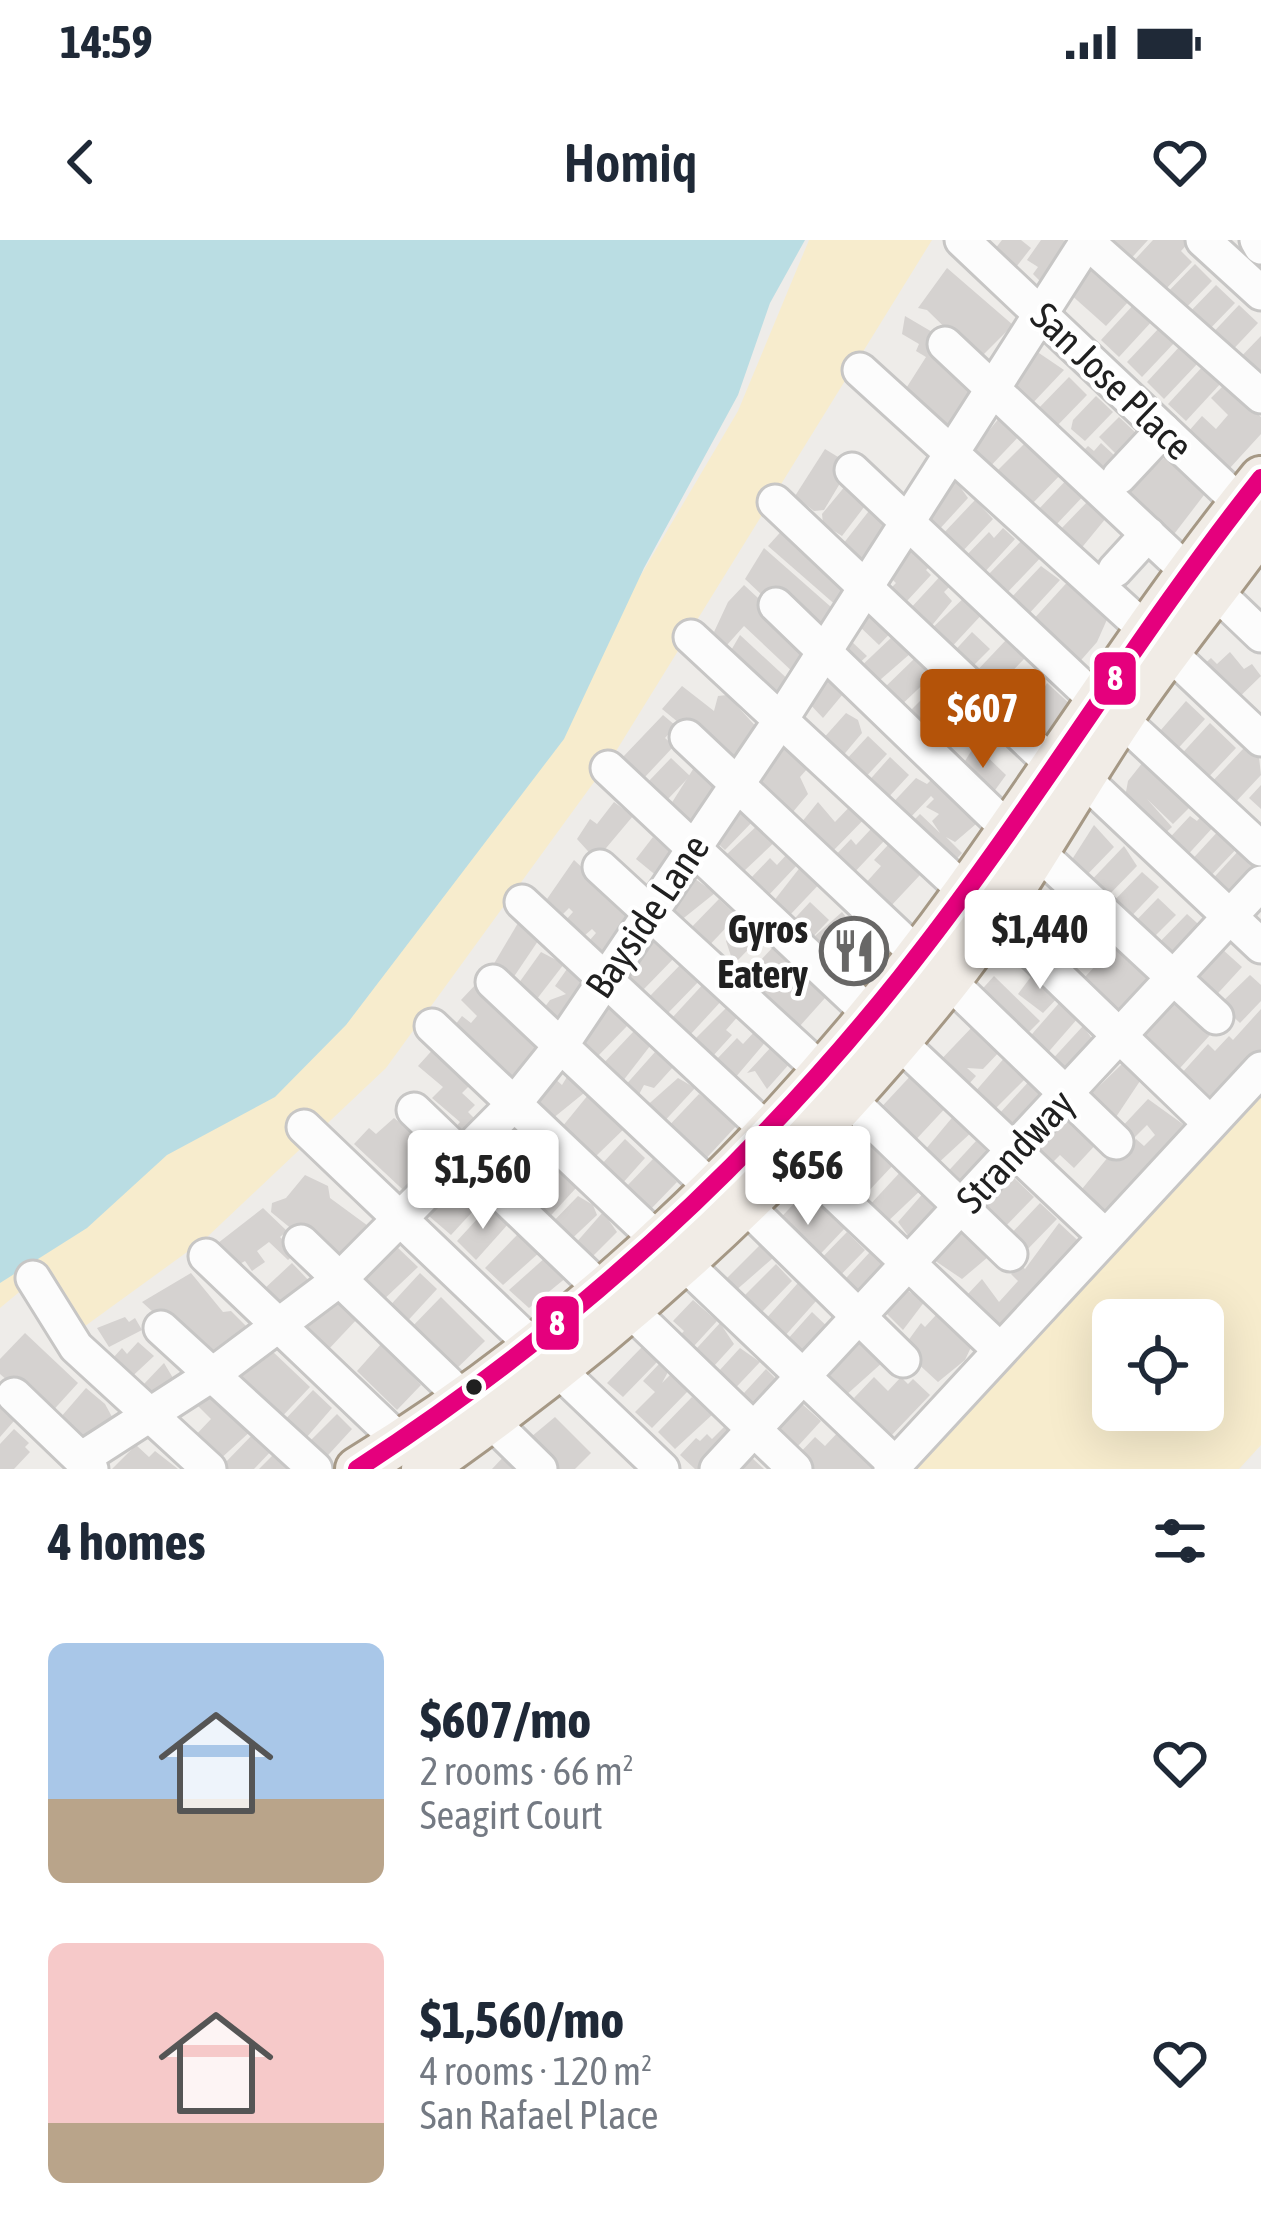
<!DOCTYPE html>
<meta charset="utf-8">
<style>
:root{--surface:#fff;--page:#f2f2f3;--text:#1f2937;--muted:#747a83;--accent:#b45309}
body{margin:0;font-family:"Asap Condensed",sans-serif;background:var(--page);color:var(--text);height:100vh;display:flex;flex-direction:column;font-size:45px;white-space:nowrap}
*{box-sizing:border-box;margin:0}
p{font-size:39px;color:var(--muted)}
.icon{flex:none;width:66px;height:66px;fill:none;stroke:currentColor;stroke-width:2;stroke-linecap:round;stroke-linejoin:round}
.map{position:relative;height:1229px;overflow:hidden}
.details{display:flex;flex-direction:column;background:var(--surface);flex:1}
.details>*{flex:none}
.controls{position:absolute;left:1092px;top:1059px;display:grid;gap:24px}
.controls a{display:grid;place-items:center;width:132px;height:132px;border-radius:18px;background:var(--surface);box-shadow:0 12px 48px #0002;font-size:60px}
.price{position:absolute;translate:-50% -102px;padding:0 27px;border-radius:12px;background:#fff;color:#222;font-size:39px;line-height:78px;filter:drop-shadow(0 3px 6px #0008)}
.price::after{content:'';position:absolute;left:50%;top:72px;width:36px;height:27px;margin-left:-18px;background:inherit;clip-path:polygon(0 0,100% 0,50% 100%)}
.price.selected{background:var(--accent);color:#fff}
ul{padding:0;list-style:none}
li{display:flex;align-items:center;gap:36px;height:300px;padding:0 48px}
li span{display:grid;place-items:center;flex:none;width:336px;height:240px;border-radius:18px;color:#555}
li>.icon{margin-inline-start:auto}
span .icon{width:144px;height:144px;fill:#fffc;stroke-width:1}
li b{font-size:51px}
h2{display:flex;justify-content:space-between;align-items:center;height:144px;padding:0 48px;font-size:51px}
.status{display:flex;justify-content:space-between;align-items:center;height:84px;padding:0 60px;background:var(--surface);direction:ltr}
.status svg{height:33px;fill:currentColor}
header{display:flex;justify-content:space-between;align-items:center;height:156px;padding:0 48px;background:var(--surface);font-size:54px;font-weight:600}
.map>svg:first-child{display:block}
.sand{fill:#f7eccd;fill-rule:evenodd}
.water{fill:#badde3}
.building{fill:#d5d2d0}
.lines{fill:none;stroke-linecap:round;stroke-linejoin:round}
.minor-casing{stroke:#c7c6c5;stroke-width:39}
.major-casing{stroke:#a59885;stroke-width:48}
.minor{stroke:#fcfcfc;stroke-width:33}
.major{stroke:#f1ece6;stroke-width:42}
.bus-1-casing{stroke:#fff;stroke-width:27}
.bus-1{stroke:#e5007d;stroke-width:18}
.bus-dot{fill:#202020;stroke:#fff;stroke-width:4.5}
.labels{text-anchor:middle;stroke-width:9;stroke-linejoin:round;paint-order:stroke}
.street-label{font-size:39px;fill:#202020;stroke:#fff}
.poi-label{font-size:39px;font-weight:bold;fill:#202020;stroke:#fff;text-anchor:end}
.line-badge{stroke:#fff;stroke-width:4.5}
.badge-label{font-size:33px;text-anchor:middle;font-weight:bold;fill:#fff}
</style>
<div class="status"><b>14:59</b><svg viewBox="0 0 49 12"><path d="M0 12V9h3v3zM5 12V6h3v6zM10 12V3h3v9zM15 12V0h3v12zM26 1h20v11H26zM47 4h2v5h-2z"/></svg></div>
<header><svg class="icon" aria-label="back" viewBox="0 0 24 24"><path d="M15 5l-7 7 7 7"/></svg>Homiq<svg class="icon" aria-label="heart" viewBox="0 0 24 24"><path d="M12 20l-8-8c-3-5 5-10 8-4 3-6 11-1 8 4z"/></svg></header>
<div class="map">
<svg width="1261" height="1229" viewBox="0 0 1261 1229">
<rect width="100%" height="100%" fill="#eeece9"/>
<g class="sand">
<polygon points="809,0 932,0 613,516 386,828 205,999 81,1089 41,1034 0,1068 0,923 625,362 738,171"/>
<path d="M1261,848V1205L1239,1229H906ZM1113,1080H1203V1170H1113Z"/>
</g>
<polygon class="water" points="0,0 805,0 770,63 738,155 644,328 564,499 346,785 275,857 167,915 87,988 0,1043"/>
<g class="building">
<polygon points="1002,0 1021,0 1031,8 1013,31 991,14"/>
<polygon points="1041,0 1063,0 1074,7 1047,48 1033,34 1038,27 1027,20"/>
<polygon points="1100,0 1148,0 1126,24"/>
<polygon points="1153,0 1191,0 1181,11 1192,22 1162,53 1129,26"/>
<polygon points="1092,21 1129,61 1106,86 1069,53"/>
<polygon points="1195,24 1212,41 1178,76 1160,60"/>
<polygon points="947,28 1013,85 978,120 927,70 918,68"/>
<polygon points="1216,45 1235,63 1202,97 1183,79"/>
<polygon points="1136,62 1154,79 1119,117 1101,100"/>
<polygon points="1239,65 1258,83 1225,118 1206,100"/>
<polygon points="905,76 939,96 975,144 968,156 975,160 947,206 898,161 926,117 916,111 919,104 902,94"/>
<polygon points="1161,86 1176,101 1142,137 1127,122"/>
<polygon points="1261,96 1261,151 1233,125"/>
<polygon points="1181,105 1199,122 1164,159 1147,142"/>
<polygon points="1036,111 1064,130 1029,167 1012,142"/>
<polygon points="1204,125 1222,142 1186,181 1168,164"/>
<polygon points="1069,137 1087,155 1053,190 1035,172"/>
<polygon points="1225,144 1261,177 1261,194 1229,229 1188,192 1202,176 1216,189 1228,175 1211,158"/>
<polygon points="1096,156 1113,172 1085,201 1071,189 1073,180"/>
<polygon points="1005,171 1025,190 984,233 967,217"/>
<polygon points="1119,177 1136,193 1116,214 1099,197"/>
<polygon points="1026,202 1043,219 1049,213 1066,229 1031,265 990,238"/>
<polygon points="1101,203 1115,216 1099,234 1079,215 1088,206 1094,211"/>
<polygon points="825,209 851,225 824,270 814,271 795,256"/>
<polygon points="1166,216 1204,255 1168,302 1122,256"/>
<polygon points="1072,234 1089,250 1054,287 1037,271"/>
<polygon points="953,237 968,258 936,293 921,279"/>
<polygon points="851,239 871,258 842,296 823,284 822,274"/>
<polygon points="975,260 993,279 959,315 940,297"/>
<polygon points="1089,260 1111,272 1079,311 1059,291"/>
<polygon points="876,262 897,282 864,324 843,304"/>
<polygon points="786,286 850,347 838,367 768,306"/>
<polygon points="1003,288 1015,299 981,336 963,319 989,292 994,298"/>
<polygon points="1028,294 1046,312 1004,356 985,338"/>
<polygon points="914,297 937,319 926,330 931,335 907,361 891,348 896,343 890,337"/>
<polygon points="764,308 831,367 817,389 764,357 745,339"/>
<polygon points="1041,326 1060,340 1026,377 1008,361"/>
<polygon points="946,330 956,340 944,352 952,361 929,389 909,370"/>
<polygon points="1072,337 1109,375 1097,402 1075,427 1031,382"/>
<polygon points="744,345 815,411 796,435 744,386 727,405 714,392 728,362"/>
<polygon points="969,353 986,370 946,413 926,394"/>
<polygon points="870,366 898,385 879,405 857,384"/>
<polygon points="972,392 990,409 966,433 949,417"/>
<polygon points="740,395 793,444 782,463 726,419"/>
<polygon points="892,397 911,413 873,446 857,430"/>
<polygon points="1007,399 1026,417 989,455 971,437"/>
<polygon points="850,400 867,416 854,428 838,412"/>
<polygon points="1230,412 1244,429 1252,424 1261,436 1229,467 1195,433 1211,418 1217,424"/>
<polygon points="914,419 934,434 897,469 881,451"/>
<polygon points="825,431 848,448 823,478 806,460"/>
<polygon points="942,439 1004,489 983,510 962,486 938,510 904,477"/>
<polygon points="1047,443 1071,465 1050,497 1028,474"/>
<polygon points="682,446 714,471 718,456 727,455 761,492 728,523 662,469"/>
<polygon points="1186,461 1205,479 1172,515 1154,498"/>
<polygon points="846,473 858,480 862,493 841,518 821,501"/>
<polygon points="663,475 676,486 665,498 674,506 644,538 622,518"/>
<polygon points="1210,483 1236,508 1202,544 1176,520"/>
<polygon points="868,496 887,514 863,540 844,522"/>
<polygon points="785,505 808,528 800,537 808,554 787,579 749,544"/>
<polygon points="975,505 1006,535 990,557 960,529"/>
<polygon points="1244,508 1259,517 1261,535 1231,567 1208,546"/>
<polygon points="890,517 909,535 885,561 866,544"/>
<polygon points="1147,517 1194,563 1173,584 1147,559 1172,587 1154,603 1123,568 1128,541"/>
<polygon points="671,518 690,536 667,560 648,542"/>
<polygon points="697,523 722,546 692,583 671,564"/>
<polygon points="937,534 983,578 955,602 946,597 962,613 948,628 905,589 920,574 940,593 932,581 939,574 926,567 934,559 931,556 907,581 886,570 916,538 927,544"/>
<polygon points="1261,545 1261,569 1249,558"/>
<polygon points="858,558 872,571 829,615 797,588 818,562 835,582"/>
<polygon points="741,561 757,577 725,610 712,598"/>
<polygon points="614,562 633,576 596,620 577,599 590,579 597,584"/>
<polygon points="1204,573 1216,584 1182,621 1163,605 1190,576 1197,581"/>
<polygon points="762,581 780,597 743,632 726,615"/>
<polygon points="1094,585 1114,607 1081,641 1071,621"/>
<polygon points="1221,588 1240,605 1205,642 1187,625"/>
<polygon points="871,589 884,601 849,638 831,620 851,599 856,605"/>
<polygon points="653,597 675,617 658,637 636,619"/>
<polygon points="888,605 920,635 889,668 864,645 881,626 874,620"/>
<polygon points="1124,606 1137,626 1101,663 1085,647"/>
<polygon points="1241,608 1261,628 1230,666 1207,645"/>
<polygon points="788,613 799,623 767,657 750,639 770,618 777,625"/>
<polygon points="574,620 634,676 606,715 590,700 596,693 592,689 584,696 566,680 573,672 569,668 563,674 547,659"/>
<polygon points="805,621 824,639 789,676 773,662"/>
<polygon points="1142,632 1159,647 1125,683 1108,667"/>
<polygon points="691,636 715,653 675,685 664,674"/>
<polygon points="1056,646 1109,697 1088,716 1039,671"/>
<polygon points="1158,658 1176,675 1146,705 1129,688"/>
<polygon points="719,659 737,676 703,712 685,694"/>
<polygon points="810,662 829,680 804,706 785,689"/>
<polygon points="842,672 865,701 866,719 851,733 815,696"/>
<polygon points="748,673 766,691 738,720 732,719 726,701"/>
<polygon points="1187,674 1206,691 1171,727 1152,710"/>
<polygon points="1037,680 1077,717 1061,734 1021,696"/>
<polygon points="518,683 538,701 505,750 486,737"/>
<polygon points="651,691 678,714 643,750 625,733"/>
<polygon points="775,705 834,748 799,787 745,737"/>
<polygon points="1114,706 1156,746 1125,779 1083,739"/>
<polygon points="1222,709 1242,727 1209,763 1189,745"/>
<polygon points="541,712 564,724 533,764 516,747"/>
<polygon points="684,721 702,738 667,774 650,756"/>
<polygon points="567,729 592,747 565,788 541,772 550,760 566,754 555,746"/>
<polygon points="1036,730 1062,753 1043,773 1018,754"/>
<polygon points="1250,735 1261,745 1261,761 1240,783 1220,764"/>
<polygon points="994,736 1040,781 1021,800 976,756"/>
<polygon points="706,741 724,758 690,795 672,778"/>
<polygon points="477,743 544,803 513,843 455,785 462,776 471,783 477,776 461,760"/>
<polygon points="1067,754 1085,770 1044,817 1026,801"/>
<polygon points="1175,760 1210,795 1180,828 1144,794"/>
<polygon points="730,764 740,774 726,790 732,795 712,817 694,800"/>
<polygon points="609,767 628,785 597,817 578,800"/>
<polygon points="1261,769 1261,815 1216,868 1181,834 1208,804 1215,811 1229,796 1233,800"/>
<polygon points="976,783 1002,809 983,829 967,828 976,836 960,854 933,828"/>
<polygon points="1083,786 1098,807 1066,842 1048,824"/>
<polygon points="757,789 768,799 735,838 716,820 737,798 743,804"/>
<polygon points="634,791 650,806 619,846 600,827"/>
<polygon points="773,805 791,822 767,849 755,831 747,833"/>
<polygon points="436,806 473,842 462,853 475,865 468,872 482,886 463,906 450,894 460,882 432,858 443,847 418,826"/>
<polygon points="655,812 673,827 654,848 644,845 636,860 623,848"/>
<polygon points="1006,816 1014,829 1019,824 1030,834 993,871 974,853"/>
<polygon points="1122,824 1140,841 1112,883 1086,859"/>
<polygon points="572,829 589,849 552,879 533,860 554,838 562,845"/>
<polygon points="916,830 950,863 910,906 875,874"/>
<polygon points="678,838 695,848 660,886 643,869"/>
<polygon points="1032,838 1050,855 1017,890 1008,888 999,874"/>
<polygon points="593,849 628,885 595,917 562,887"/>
<polygon points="699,854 739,883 700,925 664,891"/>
<polygon points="1148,859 1191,890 1149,934 1144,929 1107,973 1082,949 1113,911 1119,917 1136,899 1144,906 1155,895 1147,885 1131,901 1119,890"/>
<polygon points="956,873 974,890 935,926 920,916"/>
<polygon points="1070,875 1100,900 1074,928 1060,915 1051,924 1036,911"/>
<polygon points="394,878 448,922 415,961 354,904 369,888 376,894"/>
<polygon points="511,888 528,904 520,913 524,916 505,936 476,925"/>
<polygon points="866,896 895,923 862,958 834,932"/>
<polygon points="625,899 645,918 621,945 600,926"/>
<polygon points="976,901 994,918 961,955 942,938"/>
<polygon points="534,910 551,928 516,964 498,946"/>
<polygon points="653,919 677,942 649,971 625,948"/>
<polygon points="904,928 924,947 885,984 867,968"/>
<polygon points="557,931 576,948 542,985 530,973 539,964 532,958"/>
<polygon points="305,935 328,946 330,958 379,994 353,1020 327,1018 271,972 272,963 286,958"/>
<polygon points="1013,937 1034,957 1000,992 979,972"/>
<polygon points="464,939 485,958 451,995 429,976"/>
<polygon points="926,950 949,970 915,1005 898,982"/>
<polygon points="806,951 845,988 809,1026 770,989"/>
<polygon points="578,956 593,965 597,975 563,1007 545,990"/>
<polygon points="1040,963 1057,979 1023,1014 1007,998"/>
<polygon points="490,965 509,983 476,1020 457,1001"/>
<polygon points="263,968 287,991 280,997 296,1013 288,1020 269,1002 257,1011 265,1022 252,1031 245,1021 238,1025 218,1003"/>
<polygon points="603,972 617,992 585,1024 575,1004"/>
<polygon points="1059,983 1086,1008 1003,1092 966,1056 982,1039 999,1062 1018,1041 1011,1034 1020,1024 1025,1029"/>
<polygon points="961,991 988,1017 962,1039 934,1020"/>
<polygon points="520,992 540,1012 503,1045 485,1028"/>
<polygon points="847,992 865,1010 830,1046 811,1029"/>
<polygon points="760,1005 773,1018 734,1052 723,1042"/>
<polygon points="397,1007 418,1027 380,1063 359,1044"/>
<polygon points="870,1012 890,1030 863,1060 836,1049"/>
<polygon points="546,1017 567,1037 529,1068 509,1050"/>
<polygon points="292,1023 312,1044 282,1071 263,1050"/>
<polygon points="776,1024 792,1041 758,1076 741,1059"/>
<polygon points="191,1033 223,1072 231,1071 252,1092 209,1123 142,1062"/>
<polygon points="420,1033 437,1049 402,1087 385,1071"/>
<polygon points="798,1043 817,1060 783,1098 764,1081"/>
<polygon points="908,1051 925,1061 903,1090 886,1073"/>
<polygon points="338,1056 359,1077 326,1112 304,1091"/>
<polygon points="441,1057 485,1101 450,1135 407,1092"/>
<polygon points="693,1060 717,1081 682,1119 669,1107 684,1091 673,1081"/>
<polygon points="812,1072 833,1092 807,1121 786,1101"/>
<polygon points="936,1075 972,1105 965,1120 938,1142 902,1109 921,1083 925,1087"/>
<polygon points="125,1077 129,1082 135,1078 142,1090 109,1107 97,1088"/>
<polygon points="720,1083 734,1104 704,1137 686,1120"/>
<polygon points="25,1093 78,1143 48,1176 0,1134 0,1119"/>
<polygon points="859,1100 883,1122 845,1156 825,1137"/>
<polygon points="138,1102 154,1116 124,1144 105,1127 122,1108 127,1114"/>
<polygon points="382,1103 421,1145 397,1170 357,1131"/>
<polygon points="642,1107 658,1121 623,1157 607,1143"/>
<polygon points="740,1108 760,1122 725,1159 708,1143"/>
<polygon points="270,1109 310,1147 275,1184 227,1138"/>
<polygon points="164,1123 179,1148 154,1164 143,1145"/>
<polygon points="659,1124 668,1132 662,1143 670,1135 688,1151 652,1188 635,1172 655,1152 643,1141"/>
<polygon points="766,1129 783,1146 750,1183 732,1166"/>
<polygon points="874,1137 888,1151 901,1137 908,1144 913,1139 930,1155 889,1198 854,1158"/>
<polygon points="86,1148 105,1164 117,1186 77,1209 54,1185"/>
<polygon points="313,1150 332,1168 300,1205 279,1186"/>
<polygon points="214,1151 254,1188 217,1222 193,1198 211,1179 194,1162"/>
<polygon points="692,1157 713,1174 675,1209 658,1192"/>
<polygon points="801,1163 821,1181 787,1218 768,1199"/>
<polygon points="0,1168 14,1181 0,1197"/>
<polygon points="337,1174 352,1189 319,1225 303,1208"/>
<polygon points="555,1177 591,1213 575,1229 553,1229 525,1202"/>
<polygon points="724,1187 735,1197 705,1229 695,1229 680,1215 696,1198 700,1201 707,1194 712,1199"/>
<polygon points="843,1187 852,1196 845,1203 877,1229 808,1229 796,1217 815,1197 825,1206"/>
<polygon points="14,1189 29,1203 25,1207 30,1212 14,1229 0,1229 0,1204"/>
<polygon points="257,1190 275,1207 254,1229 226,1229 222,1226"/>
<polygon points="136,1205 149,1217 155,1211 178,1229 112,1229"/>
<polygon points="278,1210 293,1229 259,1229"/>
<polygon points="508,1212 526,1229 492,1229"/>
<polygon points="751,1217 764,1229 740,1229"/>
</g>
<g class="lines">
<g class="minor-casing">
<g id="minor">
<polyline points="962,0 1255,277"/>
<polyline points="1085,0 1261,156"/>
<polyline points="1203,0 1261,53"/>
<polyline points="1257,0 1261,7"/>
<polyline points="945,104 1189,333"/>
<polyline points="860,130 1148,392"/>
<polyline points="852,230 1098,462"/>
<polyline points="1119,237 1163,190"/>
<polyline points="775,262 1052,524"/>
<polyline points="1115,330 1148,294"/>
<polyline points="1216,352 1261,395"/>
<polyline points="776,365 1008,589"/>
<polyline points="691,397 965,651"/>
<polyline points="1170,413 1261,499"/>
<polyline points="1121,479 1261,609"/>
<polyline points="687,497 917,714"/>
<polyline points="608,528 871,775"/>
<polyline points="1085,540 1261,706"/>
<polyline points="1039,613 1216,777"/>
<polyline points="600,627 822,831"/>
<polyline points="522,662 767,890"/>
<polyline points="995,676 1210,883"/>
<polyline points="949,741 1116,902"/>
<polyline points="493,742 712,948"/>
<polyline points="432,786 659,1001"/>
<polyline points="898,801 1105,996"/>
<polyline points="849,859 1010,1014"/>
<polyline points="414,870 603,1051"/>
<polyline points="304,887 662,1229"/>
<polyline points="796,917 1000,1110"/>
<polyline points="745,965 903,1120"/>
<polyline points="301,1002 464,1159"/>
<polyline points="206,1016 401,1202"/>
<polyline points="684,1023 895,1224"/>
<polyline points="33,1038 76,1107 209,1229"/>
<polyline points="630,1070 795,1229"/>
<polyline points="161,1088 315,1229"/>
<polyline points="14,1155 91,1229"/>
<polyline points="490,1180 540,1229"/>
<polyline points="81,1219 216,1132 340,1039 514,864 562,804 780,481 1088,0"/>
<polyline points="717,1229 1261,643"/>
<polyline points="891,1229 1261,829"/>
</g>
</g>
<g class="major-casing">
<g id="major">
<path d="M357,1229C597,1083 801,879 965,652C1064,514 1154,369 1261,238"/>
<path d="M423,1229C619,1092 797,931 946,744C1013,660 1062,567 1121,479C1164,414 1215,353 1261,289"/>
</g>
</g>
<use href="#minor" class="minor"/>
<use href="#major" class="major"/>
<g class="bus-1-casing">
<path id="bus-1" d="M357,1229C565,1094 745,932 900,738C1028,578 1133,399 1261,238"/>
</g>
<use href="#bus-1" class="bus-1"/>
</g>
<defs>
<g id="restaurant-ring" transform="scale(3.45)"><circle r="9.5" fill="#fff" stroke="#686766" stroke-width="1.5"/><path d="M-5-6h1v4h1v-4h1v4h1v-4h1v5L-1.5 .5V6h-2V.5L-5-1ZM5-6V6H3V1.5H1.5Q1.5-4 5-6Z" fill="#686766"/></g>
</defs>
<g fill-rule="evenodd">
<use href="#restaurant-ring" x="854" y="711"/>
</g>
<circle class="bus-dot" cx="474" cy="1147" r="10"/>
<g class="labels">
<g class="street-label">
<text transform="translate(1112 141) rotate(44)" y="14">San Jose Place</text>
<text transform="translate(647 676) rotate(-56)" y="14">Bayside Lane</text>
<text transform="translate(1015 911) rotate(-47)" y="14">Strandway</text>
</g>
<g class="poi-label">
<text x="808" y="703">Gyros<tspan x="808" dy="45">Eatery</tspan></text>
</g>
</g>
<g class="line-badge">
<rect x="1092" y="410" width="46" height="57" rx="12" fill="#e5007d"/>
<rect x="534" y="1054" width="47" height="58" rx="12" fill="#e5007d"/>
</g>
<g class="badge-label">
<text x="1115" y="450">8</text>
<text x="557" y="1095">8</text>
</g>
</svg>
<div class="controls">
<a><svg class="icon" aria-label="locate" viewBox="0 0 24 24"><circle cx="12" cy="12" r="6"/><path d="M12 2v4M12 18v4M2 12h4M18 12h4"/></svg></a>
</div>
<b class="price selected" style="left:983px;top:531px">$607</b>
<b class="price" style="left:1040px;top:752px">$1,440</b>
<b class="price" style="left:808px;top:988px">$656</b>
<b class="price" style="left:483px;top:992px">$1,560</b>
</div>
<section class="details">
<h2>4 homes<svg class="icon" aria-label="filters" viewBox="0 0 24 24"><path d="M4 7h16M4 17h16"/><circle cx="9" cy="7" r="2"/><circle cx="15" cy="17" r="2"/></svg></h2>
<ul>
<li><span style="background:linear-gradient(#a9c7e8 65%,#b9a48a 0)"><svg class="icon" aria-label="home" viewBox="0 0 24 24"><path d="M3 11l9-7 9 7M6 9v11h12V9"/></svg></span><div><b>$607/mo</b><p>2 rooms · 66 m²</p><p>Seagirt Court</p></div><svg class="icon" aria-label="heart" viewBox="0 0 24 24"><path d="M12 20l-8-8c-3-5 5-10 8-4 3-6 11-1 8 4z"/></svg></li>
<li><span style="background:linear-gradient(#f6c9c9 75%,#b9a48a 0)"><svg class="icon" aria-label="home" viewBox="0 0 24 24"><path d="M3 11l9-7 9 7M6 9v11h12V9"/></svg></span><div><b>$1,560/mo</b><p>4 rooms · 120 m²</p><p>San Rafael Place</p></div><svg class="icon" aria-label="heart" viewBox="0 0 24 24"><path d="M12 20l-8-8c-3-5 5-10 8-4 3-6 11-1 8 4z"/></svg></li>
</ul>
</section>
